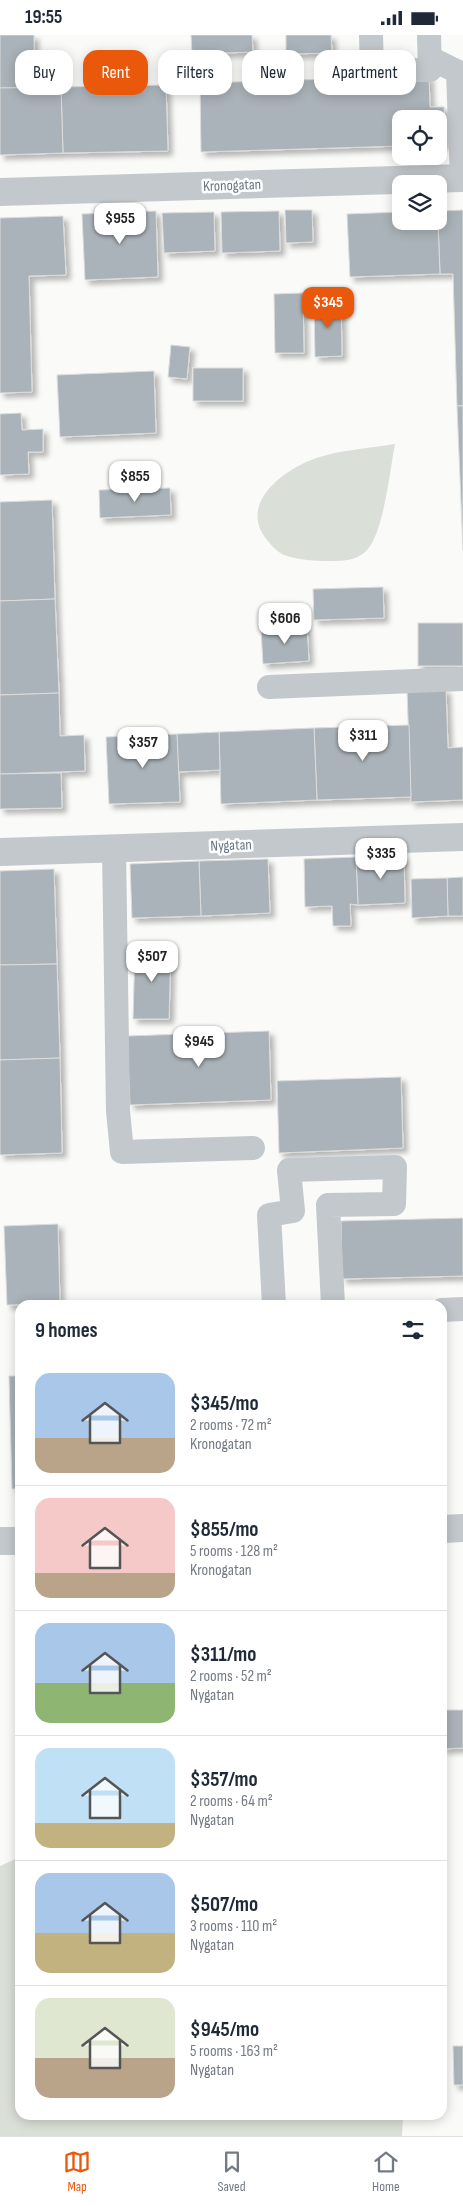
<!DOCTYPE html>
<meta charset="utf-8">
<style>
:root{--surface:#fff;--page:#f6f6f7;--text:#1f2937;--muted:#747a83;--line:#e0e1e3;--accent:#ea580c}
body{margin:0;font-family:"Sofia Sans Condensed",sans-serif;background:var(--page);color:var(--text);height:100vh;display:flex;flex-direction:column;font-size:19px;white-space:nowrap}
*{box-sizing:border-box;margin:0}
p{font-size:16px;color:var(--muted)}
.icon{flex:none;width:28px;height:28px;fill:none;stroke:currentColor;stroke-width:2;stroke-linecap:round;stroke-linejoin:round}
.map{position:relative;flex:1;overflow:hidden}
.drawer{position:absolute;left:15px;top:1265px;width:432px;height:820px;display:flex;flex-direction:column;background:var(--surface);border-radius:15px;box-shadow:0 2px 12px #0003}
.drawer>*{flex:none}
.hud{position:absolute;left:15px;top:15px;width:434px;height:45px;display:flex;gap:10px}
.controls{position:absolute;left:392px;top:75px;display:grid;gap:10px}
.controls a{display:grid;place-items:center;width:55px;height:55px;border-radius:10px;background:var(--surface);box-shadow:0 2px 12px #0003;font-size:25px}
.price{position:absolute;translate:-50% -42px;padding:0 11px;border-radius:10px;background:#fff;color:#222;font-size:16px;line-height:32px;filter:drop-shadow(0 1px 2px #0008)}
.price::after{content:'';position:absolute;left:50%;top:30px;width:15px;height:11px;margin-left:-8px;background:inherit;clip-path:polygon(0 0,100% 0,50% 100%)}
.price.current{background:var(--accent);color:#fff}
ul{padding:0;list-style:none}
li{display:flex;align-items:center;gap:15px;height:125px;padding:0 20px}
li+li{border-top:1px solid var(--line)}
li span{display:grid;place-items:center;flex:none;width:140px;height:100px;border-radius:15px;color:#555}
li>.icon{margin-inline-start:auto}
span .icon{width:60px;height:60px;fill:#fffc;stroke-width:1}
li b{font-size:21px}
h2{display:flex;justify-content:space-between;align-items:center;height:60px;padding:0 20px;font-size:21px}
.chip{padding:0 18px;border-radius:15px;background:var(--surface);box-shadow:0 2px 12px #0003;font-size:18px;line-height:45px}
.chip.current{background:var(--accent);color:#fff}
.status{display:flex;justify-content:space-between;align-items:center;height:35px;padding:0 25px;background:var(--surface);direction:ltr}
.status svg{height:14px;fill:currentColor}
.dock{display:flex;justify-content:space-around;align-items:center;height:70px;border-top:1px solid var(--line);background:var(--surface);font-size:14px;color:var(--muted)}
.dock a{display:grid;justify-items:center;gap:2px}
.dock .current{color:var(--accent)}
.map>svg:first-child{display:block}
.green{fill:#dadfd7}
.building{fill:#aab3b9;stroke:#dcdcda;filter:url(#shadow)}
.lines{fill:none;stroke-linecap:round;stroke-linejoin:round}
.lane{stroke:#c3c8cc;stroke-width:24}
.street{stroke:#c3c8cc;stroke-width:28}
.labels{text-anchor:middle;stroke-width:5;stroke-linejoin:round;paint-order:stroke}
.street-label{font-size:15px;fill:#657683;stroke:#fff}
</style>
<div class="status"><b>19:55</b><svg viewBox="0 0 49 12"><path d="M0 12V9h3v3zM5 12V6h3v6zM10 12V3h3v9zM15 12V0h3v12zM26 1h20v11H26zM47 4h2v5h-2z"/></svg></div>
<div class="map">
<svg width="463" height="2101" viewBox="0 0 463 2101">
<defs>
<filter id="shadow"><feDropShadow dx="4.5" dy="4.5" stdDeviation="2.5" flood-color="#0004"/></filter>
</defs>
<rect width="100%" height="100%" fill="#fafaf8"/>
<g class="green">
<path d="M395,409C390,434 384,497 367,515C357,526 342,526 329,526C315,526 300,525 287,521C279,519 272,511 267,505C240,472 276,441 306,427C334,415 365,414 395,409Z"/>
<polygon points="20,1822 20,2080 403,2080 402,2101 0,2101 0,1831"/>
</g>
<g class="building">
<polygon points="0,0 34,0 35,53 0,53"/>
<polygon points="191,0 252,0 253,17 192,19"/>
<polygon points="286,0 331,0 332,18 286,19"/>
<polygon points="429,41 430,72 444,72 445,110 439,110 439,84 401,84 401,111 201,117 200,48"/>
<polygon points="166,50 168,116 63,118 61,52"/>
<polygon points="61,52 63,118 0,120 0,53"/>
<polygon points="285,175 312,175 313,207 286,208"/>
<polygon points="463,175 463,371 457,371 453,239 440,239 438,186 439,176"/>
<polygon points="156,176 158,242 85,245 82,179"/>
<polygon points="279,176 280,216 222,218 221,177"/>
<polygon points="214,177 215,216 164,218 162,178"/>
<polygon points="401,177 401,186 438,186 440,239 350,242 347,179"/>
<polygon points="63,181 66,240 29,241 32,357 0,358 0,183"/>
<polygon points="303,258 304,318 275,318 274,259"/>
<polygon points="341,267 342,321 315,322 314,268"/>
<polygon points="171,310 190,312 187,344 168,342"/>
<rect x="193" y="333" width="50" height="33"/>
<polygon points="154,336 156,398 60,402 57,340"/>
<polygon points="457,371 463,371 463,515"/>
<polygon points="21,378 22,395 43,394 43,417 28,417 29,439 0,440 0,379"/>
<polygon points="170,453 171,480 100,483 99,455"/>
<polygon points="52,465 55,564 0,566 0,467"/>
<polygon points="383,552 384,583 314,585 313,554"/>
<polygon points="55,564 59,658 0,660 0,566"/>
<rect x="418" y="588" width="45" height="43"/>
<polygon points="307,592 309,626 263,629 261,594"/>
<polygon points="446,654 448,713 463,712 463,765 411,767 407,655"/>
<polygon points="59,658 60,701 84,700 85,736 0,739 0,660"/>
<polygon points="409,690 411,762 317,765 314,693"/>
<polygon points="314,693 317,765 221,769 219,697"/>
<polygon points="219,697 220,735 178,737 177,699"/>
<polygon points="177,699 180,767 109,769 106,702"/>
<polygon points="61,738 62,773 0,774 0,739"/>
<polygon points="404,821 405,868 358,870 356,822"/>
<polygon points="356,822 358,870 350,869 351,891 333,891 332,871 305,872 304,824"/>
<polygon points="268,824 270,878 201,881 199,826"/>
<polygon points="199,826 201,881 132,883 130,829"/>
<polygon points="54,834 57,929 0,930 0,836"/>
<polygon points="463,842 463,881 448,881 447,843"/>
<polygon points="447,843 448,881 412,883 411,844"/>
<polygon points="135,912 171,913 169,984 133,984"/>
<polygon points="57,929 60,1023 0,1025 0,930"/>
<polygon points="269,996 271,1065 130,1070 127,1001"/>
<polygon points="60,1023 62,1118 0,1120 0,1025"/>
<polygon points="401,1042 403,1113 279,1118 277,1046"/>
<polygon points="463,1183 463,1241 342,1244 341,1186"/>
<polygon points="58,1189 60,1269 7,1270 4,1191"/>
<polygon points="9,1341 20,1341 20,1454 12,1454"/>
<polygon points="442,1675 463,1675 463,1713 442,1714"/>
<polygon points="453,2011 463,2011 463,2050 454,2050"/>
</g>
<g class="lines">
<g class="lane">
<polyline points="371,0 372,36 430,35 429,0"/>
<polyline points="430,23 458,37 462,144"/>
<polyline points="269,652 463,644"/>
<polyline points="114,814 118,1076 122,1117 253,1113"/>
<polyline points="274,1270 269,1180 293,1176 289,1135 395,1132 394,1169 328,1170 333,1270"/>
<polyline points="442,1275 463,1274"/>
</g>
<g class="street">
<polyline points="0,157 463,143"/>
<polyline points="0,817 463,802"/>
<polyline points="442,1494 463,1493"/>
<polyline points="0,1506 20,1506"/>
</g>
</g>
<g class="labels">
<g class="street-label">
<text transform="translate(232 150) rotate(-2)" y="5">Kronogatan</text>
<text transform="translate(231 810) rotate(-2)" y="5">Nygatan</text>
</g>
</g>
</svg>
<div class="controls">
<a><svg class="icon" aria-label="locate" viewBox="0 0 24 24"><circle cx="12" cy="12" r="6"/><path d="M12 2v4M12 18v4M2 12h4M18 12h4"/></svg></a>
<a><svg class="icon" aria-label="layers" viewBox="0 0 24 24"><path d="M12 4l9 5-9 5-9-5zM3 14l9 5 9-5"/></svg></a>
</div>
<b class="price" style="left:120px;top:210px">$955</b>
<b class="price current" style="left:328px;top:294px">$345</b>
<b class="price" style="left:135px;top:468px">$855</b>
<b class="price" style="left:285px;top:610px">$606</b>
<b class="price" style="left:363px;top:727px">$311</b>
<b class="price" style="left:143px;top:734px">$357</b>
<b class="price" style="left:381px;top:845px">$335</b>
<b class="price" style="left:152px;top:948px">$507</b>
<b class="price" style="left:199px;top:1033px">$945</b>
<div class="hud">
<a class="chip">Buy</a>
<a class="chip current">Rent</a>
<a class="chip">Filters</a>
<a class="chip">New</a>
<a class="chip">Apartment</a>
</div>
<section class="drawer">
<h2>9 homes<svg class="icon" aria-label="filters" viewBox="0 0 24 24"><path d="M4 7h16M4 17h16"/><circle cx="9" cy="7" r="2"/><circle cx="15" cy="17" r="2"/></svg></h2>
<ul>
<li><span style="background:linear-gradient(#a9c7e8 65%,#b9a48a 0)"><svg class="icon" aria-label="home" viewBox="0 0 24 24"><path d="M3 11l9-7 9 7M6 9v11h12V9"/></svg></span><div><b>$345/mo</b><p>2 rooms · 72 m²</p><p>Kronogatan</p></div></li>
<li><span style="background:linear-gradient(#f6c9c9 75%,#b9a48a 0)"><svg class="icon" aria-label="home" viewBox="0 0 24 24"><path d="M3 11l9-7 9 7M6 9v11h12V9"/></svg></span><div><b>$855/mo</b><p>5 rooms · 128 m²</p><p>Kronogatan</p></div></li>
<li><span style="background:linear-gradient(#a9c7e8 60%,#8fb573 0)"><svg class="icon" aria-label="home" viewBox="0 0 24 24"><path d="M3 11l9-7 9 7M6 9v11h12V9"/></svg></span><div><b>$311/mo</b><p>2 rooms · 52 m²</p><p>Nygatan</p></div></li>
<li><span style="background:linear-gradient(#bfe0f5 75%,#c2b280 0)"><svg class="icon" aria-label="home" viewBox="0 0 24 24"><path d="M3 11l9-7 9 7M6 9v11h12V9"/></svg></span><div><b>$357/mo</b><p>2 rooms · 64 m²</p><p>Nygatan</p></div></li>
<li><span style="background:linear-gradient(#a9c7e8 60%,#c2b280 0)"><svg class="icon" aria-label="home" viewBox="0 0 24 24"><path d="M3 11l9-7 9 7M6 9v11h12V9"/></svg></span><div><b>$507/mo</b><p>3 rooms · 110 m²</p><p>Nygatan</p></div></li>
<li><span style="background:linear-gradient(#dfe7d0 60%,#b9a48a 0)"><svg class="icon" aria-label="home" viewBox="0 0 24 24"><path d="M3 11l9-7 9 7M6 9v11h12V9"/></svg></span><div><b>$945/mo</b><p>5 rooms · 163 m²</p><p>Nygatan</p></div></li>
</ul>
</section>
</div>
<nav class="dock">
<a class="current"><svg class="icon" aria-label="map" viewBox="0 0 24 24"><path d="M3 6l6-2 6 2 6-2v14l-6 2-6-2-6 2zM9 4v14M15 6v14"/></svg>Map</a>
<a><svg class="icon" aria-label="saved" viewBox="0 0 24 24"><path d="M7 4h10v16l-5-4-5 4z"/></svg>Saved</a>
<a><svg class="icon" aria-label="home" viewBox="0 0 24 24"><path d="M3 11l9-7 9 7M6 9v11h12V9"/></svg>Home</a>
</nav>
